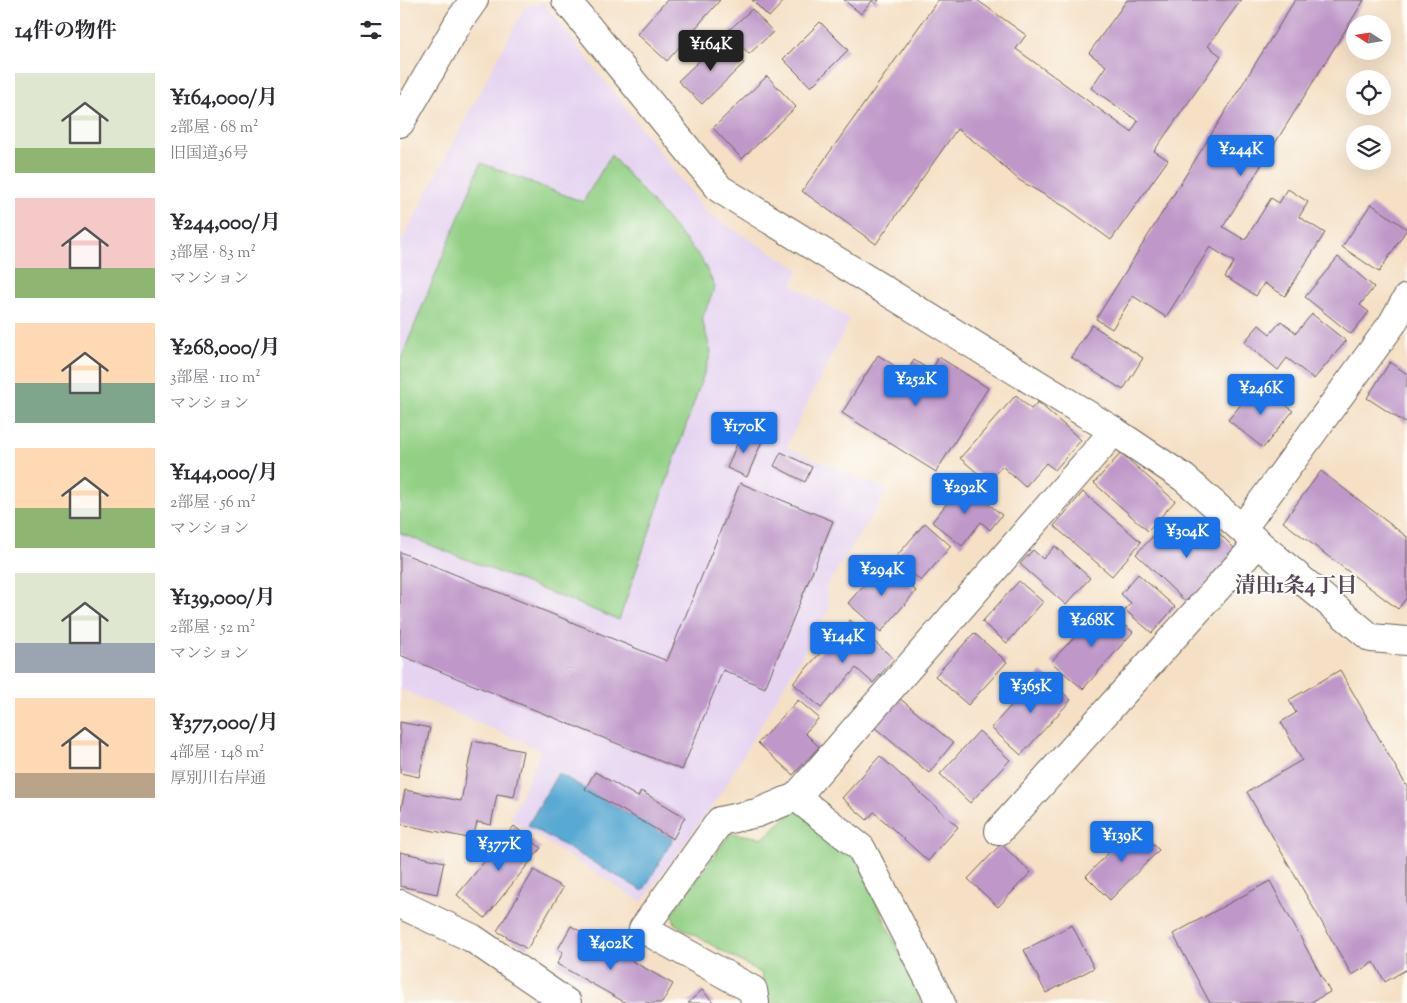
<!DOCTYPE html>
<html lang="ja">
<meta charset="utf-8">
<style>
:root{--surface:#fff;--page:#f7f7f7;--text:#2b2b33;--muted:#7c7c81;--accent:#1a73e8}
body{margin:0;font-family:"Sorts Mill Goudy","Noto Serif JP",serif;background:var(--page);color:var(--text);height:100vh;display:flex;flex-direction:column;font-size:19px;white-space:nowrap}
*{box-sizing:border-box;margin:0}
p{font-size:16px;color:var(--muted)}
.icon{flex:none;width:28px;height:28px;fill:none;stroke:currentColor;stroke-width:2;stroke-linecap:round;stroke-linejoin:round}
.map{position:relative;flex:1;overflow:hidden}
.panel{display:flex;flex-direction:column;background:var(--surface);width:400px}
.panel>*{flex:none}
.needle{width:32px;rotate:282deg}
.fabs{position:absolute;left:946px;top:15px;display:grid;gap:10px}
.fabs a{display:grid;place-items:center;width:45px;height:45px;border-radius:50%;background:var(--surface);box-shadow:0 5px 20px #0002;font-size:25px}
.price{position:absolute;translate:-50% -42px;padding:0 11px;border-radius:5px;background:var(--accent);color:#fff;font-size:16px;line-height:32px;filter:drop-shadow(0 1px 2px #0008)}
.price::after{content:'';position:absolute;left:50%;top:30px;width:15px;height:11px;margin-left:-8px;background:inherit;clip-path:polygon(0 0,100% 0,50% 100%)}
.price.active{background:#222;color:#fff}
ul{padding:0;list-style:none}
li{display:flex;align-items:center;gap:15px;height:125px;padding:0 15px}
li span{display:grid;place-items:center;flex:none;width:140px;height:100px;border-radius:0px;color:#555}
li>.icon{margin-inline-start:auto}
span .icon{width:60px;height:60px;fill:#fffc;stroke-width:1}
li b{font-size:21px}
h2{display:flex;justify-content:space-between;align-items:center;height:60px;padding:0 15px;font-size:21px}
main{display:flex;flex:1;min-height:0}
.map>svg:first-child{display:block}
.built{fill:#e5d3f1}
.green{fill:#93d085;stroke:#587650}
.water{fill:#59a9d3;stroke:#3a6278}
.building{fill:#bf98c9}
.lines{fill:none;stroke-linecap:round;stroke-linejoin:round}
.minor-casing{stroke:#686157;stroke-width:30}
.tertiary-casing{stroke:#686157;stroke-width:30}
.minor{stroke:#fff;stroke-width:28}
.tertiary{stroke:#fff;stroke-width:28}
.labels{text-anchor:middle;stroke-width:4;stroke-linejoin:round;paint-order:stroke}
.neighbourhood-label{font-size:21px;font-weight:bold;fill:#554759;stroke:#fdfcf7}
</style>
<main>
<section class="panel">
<h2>14件の物件<svg class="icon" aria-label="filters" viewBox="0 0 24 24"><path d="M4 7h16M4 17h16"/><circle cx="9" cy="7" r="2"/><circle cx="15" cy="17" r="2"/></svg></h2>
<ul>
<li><span style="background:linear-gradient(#dfe7d0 75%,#8fb573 0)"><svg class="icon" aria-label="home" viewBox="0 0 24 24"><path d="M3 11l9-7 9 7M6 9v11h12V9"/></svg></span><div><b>¥164,000/月</b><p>2部屋 · 68 m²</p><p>旧国道36号</p></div></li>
<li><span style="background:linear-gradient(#f6c9c9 70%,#8fb573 0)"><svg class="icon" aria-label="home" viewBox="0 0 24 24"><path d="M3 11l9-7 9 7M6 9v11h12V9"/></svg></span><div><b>¥244,000/月</b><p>3部屋 · 83 m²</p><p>マンション</p></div></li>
<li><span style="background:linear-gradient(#ffd9b3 60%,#7fa58c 0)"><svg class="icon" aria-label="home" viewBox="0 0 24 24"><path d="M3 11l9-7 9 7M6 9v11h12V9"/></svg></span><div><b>¥268,000/月</b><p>3部屋 · 110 m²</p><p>マンション</p></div></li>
<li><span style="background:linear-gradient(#ffd9b3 60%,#8fb573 0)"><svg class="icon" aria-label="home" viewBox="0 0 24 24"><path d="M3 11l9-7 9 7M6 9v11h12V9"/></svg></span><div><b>¥144,000/月</b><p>2部屋 · 56 m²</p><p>マンション</p></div></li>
<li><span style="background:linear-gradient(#dfe7d0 70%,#9aa5b1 0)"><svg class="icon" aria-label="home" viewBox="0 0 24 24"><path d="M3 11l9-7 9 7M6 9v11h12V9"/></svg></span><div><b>¥139,000/月</b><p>2部屋 · 52 m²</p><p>マンション</p></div></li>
<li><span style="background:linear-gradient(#ffd9b3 75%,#b9a48a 0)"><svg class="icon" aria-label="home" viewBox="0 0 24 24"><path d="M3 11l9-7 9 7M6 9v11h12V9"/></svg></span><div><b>¥377,000/月</b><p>4部屋 · 148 m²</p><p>厚別川右岸通</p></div></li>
</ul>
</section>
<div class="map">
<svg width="1007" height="1003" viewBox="0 0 1007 1003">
<rect width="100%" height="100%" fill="#fdfcf7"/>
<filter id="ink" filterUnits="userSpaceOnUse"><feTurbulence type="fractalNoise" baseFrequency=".02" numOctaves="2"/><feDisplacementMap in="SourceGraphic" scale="10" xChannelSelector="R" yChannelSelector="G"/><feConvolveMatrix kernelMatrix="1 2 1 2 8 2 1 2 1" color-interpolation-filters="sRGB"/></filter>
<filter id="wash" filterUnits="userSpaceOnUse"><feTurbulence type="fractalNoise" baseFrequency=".0096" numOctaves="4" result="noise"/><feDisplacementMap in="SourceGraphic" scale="20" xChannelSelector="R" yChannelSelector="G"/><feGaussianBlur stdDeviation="1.12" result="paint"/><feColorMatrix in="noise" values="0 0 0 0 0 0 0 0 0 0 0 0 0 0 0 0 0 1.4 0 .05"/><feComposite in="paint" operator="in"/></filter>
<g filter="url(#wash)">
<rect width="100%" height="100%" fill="#f5e0c5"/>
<polygon class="built" points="144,3 308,214 399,269 392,285 450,319 386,447 488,490 426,587 429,609 323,790 242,902 110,819 141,750 0,689 0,244 125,6"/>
<g class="green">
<polygon points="211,155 301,258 315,287 302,319 311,353 219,620 0,533 0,361 81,163 183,202"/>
<polygon points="395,809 458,861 522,1003 369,1003 361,973 275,924 272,913 331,833 363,838"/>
</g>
<polygon class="water" points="158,773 273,839 243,891 128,825"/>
<g id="blocks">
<g class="building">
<polygon points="267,0 320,0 267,61 237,34"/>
<polygon points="352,0 385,0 369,17"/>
<polygon points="444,0 479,0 476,4 472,1 461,14"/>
<polygon points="538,0 577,0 626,35 616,49 731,132 738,121 691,88 706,66 689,53 727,0 841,0 808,46 821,56 754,151 768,160 711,240 667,208 619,180 583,148 557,129 476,244 402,191"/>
<polygon points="895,0 964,0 823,227 845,240 871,198 879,203 888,189 908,202 899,217 925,233 885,296 864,283 856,296 825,277 834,262 810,247 766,317 733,296 712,329 696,319"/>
<polygon points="352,9 373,32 349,54 328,31"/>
<polygon points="420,22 448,50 411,87 383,59"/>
<polygon points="321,40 344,63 302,104 278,81"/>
<polygon points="367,76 396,107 342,159 313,128"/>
<polygon points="971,204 1007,229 979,272 942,247"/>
<polygon points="938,257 974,287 960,305 969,312 951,334 905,297"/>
<polygon points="912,314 946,341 914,379 887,358 878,370 844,342 859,325 870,334 881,321 896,333"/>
<polygon points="692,325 743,358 723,390 671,357"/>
<polygon points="478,355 506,373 514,360 531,371 539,357 588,388 536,472 442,413"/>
<polygon points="990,362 1007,374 1007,424 967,398"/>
<polygon points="859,383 893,411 863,448 828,420"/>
<polygon points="616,395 631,409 638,402 681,440 655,470 646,463 625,487 602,466 588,482 560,458"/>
<polygon points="342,432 362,441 347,477 327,468"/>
<polygon points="381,452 412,467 405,482 374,466"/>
<polygon points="721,453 775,501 748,531 694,483"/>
<polygon points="921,471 1007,537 1007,597 998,609 883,522"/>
<polygon points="340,483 433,521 365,688 323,670 282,770 0,655 0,552 267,661"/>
<polygon points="563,483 602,515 590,530 581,522 562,546 532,522"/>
<polygon points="683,492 741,542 712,576 654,526"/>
<polygon points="806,520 837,551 787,603 736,554 762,527 781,546"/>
<polygon points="525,523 551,546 521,581 495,558"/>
<polygon points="655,546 690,578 666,605 620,564 633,550 643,559"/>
<polygon points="484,562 516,591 481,632 448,603"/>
<polygon points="738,574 775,607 752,633 725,610 731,603 721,594"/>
<polygon points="619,581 643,602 607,643 582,622"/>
<polygon points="702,607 733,632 683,689 651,662"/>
<polygon points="450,620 494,659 473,683 456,668 421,708 393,683"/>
<polygon points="574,633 607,662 568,705 535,676"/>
<polygon points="940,670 1007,787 1007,969 985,982 974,962 952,975 847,792 902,760 881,722 896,713 889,700"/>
<polygon points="641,672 671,700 621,755 591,728"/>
<polygon points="498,697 553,743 529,773 474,727"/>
<polygon points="398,700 419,718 405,733 419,747 393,775 358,743"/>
<polygon points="0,722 30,728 19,777 0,773"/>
<polygon points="579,731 610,760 570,803 540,774"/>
<polygon points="73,741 123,751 114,797 97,794 91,825 77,822 73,839 0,824 0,815 5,790 61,801"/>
<polygon points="480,756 558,827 528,861 474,812 467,820 442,798"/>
<polygon points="195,772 238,797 241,791 285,817 273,839 185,789"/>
<polygon points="114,826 141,848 85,918 57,895"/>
<polygon points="735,826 759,850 710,900 686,876"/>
<polygon points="601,844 631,872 598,907 568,879"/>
<polygon points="0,852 44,862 37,894 0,886"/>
<polygon points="134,870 163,888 127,949 97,931"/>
<polygon points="870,881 930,992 909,1003 810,1003 773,934"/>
<polygon points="672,925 694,968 646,993 624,950"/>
<polygon points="171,926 198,941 194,949 216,962 220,954 273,984 262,1003 226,1003 157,964 163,952 158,949"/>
<polygon points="302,990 314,1003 288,1003"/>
</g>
</g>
</g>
<g filter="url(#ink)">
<use href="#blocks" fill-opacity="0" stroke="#686157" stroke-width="1"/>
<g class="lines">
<g class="minor-casing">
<g id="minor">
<polyline points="166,0 320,189 714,431 784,478 858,543 971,638 1007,641"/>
<polyline points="842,529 992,324 1007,298"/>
<polyline points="396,797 461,848 541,1003"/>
<polyline points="599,831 858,543"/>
<polyline points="355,1003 353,990 243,929 320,821 357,813 396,797 714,431"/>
</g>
</g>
<g class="tertiary-casing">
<g id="tertiary">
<polyline points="0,123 60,20 74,0"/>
<polyline points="0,904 72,938 167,1003"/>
</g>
</g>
<use href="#minor" class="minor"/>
<use href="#tertiary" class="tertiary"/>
</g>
</g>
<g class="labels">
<g class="neighbourhood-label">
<text x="896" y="592">清田1条4丁目</text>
</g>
</g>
</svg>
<div class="fabs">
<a><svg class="needle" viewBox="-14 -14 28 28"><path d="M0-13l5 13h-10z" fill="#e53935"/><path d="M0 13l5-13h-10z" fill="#7c7c81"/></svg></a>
<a><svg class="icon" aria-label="locate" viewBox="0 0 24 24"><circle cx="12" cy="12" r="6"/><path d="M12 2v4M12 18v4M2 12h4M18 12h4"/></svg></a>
<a><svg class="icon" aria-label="layers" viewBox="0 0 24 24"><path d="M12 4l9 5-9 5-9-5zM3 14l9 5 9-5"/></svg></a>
</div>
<b class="price active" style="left:311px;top:72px">¥164K</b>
<b class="price" style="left:841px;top:177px">¥244K</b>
<b class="price" style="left:516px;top:407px">¥252K</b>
<b class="price" style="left:861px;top:416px">¥246K</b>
<b class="price" style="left:344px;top:454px">¥170K</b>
<b class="price" style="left:565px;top:515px">¥292K</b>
<b class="price" style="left:787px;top:559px">¥304K</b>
<b class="price" style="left:482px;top:597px">¥294K</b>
<b class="price" style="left:692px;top:648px">¥268K</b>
<b class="price" style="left:443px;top:664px">¥144K</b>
<b class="price" style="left:631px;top:714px">¥365K</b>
<b class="price" style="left:722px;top:863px">¥139K</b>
<b class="price" style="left:99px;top:872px">¥377K</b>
<b class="price" style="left:211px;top:971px">¥402K</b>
</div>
</main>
